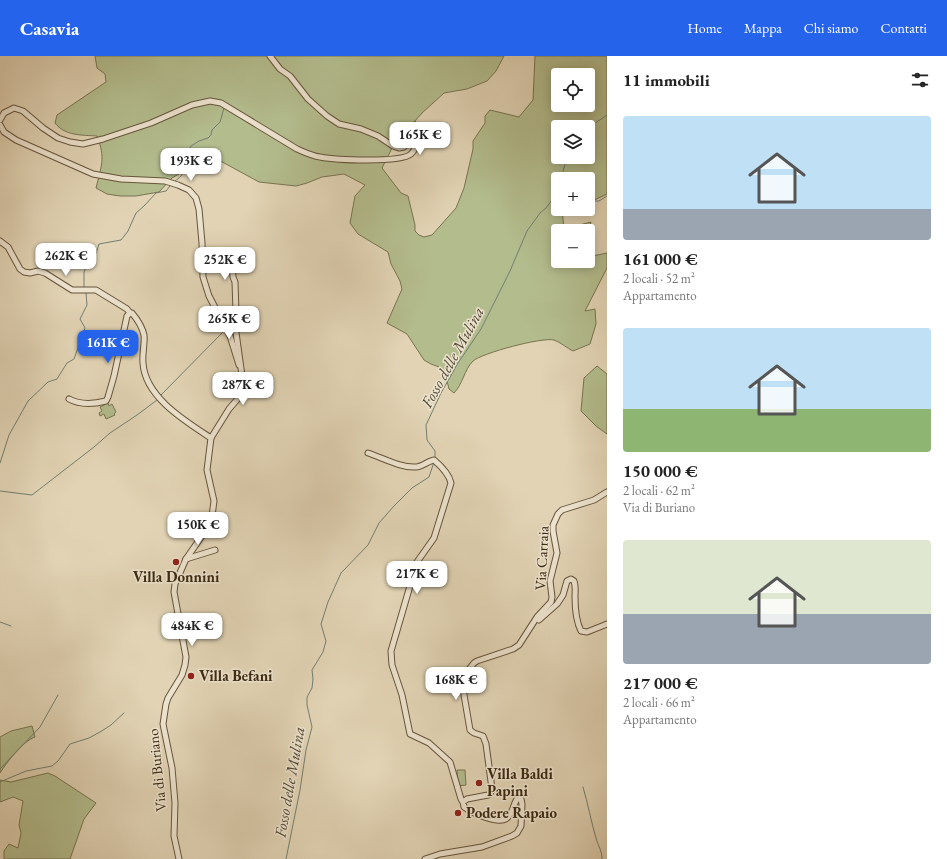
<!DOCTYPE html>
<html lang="it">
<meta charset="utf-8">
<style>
:root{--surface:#fff;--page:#f2f2f2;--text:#222;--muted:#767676;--accent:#2563eb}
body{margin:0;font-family:"EB Garamond",serif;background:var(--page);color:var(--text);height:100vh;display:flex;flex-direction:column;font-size:15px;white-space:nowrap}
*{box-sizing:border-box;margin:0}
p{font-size:13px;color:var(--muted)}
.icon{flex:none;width:22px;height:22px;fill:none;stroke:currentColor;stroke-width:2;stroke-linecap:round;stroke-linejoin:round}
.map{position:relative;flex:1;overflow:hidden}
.drawer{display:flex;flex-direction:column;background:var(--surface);width:340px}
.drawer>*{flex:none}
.tools{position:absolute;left:551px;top:12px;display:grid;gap:8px}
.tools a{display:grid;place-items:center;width:44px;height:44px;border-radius:4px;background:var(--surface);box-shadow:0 2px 10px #0003;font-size:20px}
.price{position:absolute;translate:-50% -34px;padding:0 9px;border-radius:8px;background:#fff;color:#222;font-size:13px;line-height:26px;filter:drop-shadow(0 1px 2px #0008)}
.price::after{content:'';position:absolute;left:50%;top:24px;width:12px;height:9px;margin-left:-6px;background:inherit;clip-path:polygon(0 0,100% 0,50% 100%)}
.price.current{background:var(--accent);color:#fff}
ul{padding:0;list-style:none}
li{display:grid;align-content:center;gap:8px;height:212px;padding:0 16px}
li span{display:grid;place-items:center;height:124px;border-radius:4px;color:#555}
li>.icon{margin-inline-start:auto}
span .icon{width:72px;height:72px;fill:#fffc;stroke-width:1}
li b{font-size:17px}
h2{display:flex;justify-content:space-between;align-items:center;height:48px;padding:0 16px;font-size:17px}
header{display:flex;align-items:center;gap:24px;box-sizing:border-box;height:56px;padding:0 20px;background:var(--accent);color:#fff}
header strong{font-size:19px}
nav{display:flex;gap:22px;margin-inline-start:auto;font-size:14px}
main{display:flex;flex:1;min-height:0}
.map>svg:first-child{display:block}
.green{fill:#b3bc8d;stroke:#787450;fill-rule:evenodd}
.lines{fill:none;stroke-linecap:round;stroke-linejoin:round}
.stream{stroke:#727f72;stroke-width:1}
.minor-casing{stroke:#66553b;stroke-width:7}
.minor{stroke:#ece2ce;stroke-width:5}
.poi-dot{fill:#8f2418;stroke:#ece2ce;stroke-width:1.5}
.labels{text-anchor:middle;stroke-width:3;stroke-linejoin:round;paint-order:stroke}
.street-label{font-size:15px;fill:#3d2b13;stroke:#ece2ce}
.poi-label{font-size:15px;font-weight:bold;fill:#3d2b13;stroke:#ece2ce;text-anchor:start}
.water-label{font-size:16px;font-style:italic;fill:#4f4733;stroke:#ece2ce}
</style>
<header>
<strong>Casavia</strong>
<nav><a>Home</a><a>Mappa</a><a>Chi siamo</a><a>Contatti</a></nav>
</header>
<main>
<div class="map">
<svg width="607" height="803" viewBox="0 0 607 803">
<rect width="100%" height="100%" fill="#e1d3b4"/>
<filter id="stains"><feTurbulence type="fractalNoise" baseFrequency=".005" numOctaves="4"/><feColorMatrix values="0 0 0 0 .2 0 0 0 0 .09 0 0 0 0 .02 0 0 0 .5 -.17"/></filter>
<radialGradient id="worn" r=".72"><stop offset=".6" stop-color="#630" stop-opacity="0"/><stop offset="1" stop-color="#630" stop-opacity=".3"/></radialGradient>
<g class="green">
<path d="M95,0H504L496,15L487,25L467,33L444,37L422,57L393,90L382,112L401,137L408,140L415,169V175L419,179L424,181L432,179L456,152L464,132L473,93V85L485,67V60L490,54L519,61L533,44L535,0H607V138L588,147V123H558V153H562L564,173L591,166L588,175H558V205H588V201L607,197V212L585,255L595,253L596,268L590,288L573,295C567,292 560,286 554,284C542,281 482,297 473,305C464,314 463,328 454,337L449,333L445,317L439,311L431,308L424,304L407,278L387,267L402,233L400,225L391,208L388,196L358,178L350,167L355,140L365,129L344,118L322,121L307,127L296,130L259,126L215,102L208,101L192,110L172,122L159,136L136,140H120L107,138L96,132C101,111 106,102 97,80C82,79 65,80 55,67L57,59L106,26L105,18L97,12ZM558,19H588V49H558ZM558,71H588V101H558Z"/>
<polygon points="597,310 607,318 607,378 596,370 581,355 584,322"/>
<polygon points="108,347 109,350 112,348 116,356 114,358 115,359 106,363 104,358 100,360 99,357 102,355 100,351"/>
<path d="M32,670L35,681C23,685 7,706 0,717V681L11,675Z"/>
<polygon points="457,714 465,714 466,729 458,730"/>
<polygon points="48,717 55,720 96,747 84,763 70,803 4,803 4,795 9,788 18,792 21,777 19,769 23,745 13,741 0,746 0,724 11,726"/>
</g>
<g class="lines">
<g class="stream">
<polyline points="588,72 607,59"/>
<polyline points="561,123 567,101"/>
<path d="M175,125C184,119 189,111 184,101L191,90L199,85L208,82L211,79L212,74L220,66L224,52"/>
<polyline points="588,145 599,145 607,140"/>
<polyline points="84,231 84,216 88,206 96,198 99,188 121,184 128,175 136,157 144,150 156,137 166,135 170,130"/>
<polyline points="160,340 224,275"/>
<polyline points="435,403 435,395 427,384 426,369 441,337 458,307 481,273 510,215 527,175 540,157 546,152 558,136"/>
<polyline points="0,407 9,379 28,345 48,326 57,323 67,307 74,303 85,272 80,263 87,249 86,237"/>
<polyline points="0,435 32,439 94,391 110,377 137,359 157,344"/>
<polyline points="0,566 11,570"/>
<polyline points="0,713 40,671 58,639"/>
<polyline points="0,726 26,715 52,710 58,705 70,688 89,682 100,676 111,669 124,657"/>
<path d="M583,731C588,748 591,765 596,782C598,790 602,794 602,803"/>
<polyline points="286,803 300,734 306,694 312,671 307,649 307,641 312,632 313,623 312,614 323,596 326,585 321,568 328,546 341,517 368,489 379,467 394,450 412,432 429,421 434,406"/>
</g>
<g class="minor-casing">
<g id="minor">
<polyline points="270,0 280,13 290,20 308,43 327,60 339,68 361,73 378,80 393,90 399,92 404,91 413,76 415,69"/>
<path d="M0,64L4,57L14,52L23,55L43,72L58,82L70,86L83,88L103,83L151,67L192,49L210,45L221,47L297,93C304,96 312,100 320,101C335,104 401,107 411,98C419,91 417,78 415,69"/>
<polyline points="0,69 4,76 16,84 93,118 121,123 165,125 178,129 189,134 196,142 199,153 202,187 203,221 209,240 230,280 239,309"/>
<path d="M0,185L8,191L20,213L24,216L30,217L38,215L45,217L72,234H96L127,253L130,257H132C137,263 142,270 144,279C145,287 142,298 143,307C145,341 185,365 211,382"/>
<path d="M69,343C80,349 94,348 106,345L108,341L114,320L127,260L130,257"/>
<path d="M368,397C383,402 401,412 416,411C422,411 428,405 434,404C441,410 449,418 451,427L434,482L417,506L391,595L392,609L402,639L410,678L429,687L450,706L461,743L463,746"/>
<polyline points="186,503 215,494"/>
<path d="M539,564L557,548L563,539L567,525L571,523L574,525C576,530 575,535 575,541C575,551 576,565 581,575L587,576L607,568"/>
<polyline points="179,803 174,780 175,747 172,712 163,668 166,648 168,642 182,619 185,609 186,601 174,536 175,528 186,503 211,467 214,445 207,414 211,382 229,353 242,338 243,327 234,262 236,256 235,226 233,221 232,209 235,195"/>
<path d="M425,803L440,798L482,791L512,780L517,777L521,770L522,748L521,743H517C513,749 513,757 507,762C499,769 472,757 464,751L463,746L467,743L488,739L490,738L492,733L486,688L483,680L474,677L470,674L462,627L466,617L474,607L477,605L513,593L519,589L537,561L551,546L552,541L550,525L557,497L553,475V469L558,458L562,454L594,444L607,436"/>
</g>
</g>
<use href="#minor" class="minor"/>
</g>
<g class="poi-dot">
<circle cx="176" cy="506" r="4"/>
<circle cx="191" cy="620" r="4"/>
<circle cx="479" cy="727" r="4"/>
<circle cx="458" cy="757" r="4"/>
</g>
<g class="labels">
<g class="street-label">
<text transform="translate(542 502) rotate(-87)" y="5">Via Carraia</text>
<text transform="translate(157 714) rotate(-96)" y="5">Via di Buriano</text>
</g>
<g class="poi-label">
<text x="176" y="526" text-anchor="middle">Villa Donnini</text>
<text x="199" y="625">Villa Befani</text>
<text x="487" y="723">Villa Baldi<tspan x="487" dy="17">Papini</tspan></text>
<text x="466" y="762">Podere Rapaio</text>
</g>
<g class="water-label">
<text transform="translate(452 301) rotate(-61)" y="6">Fosso delle Mulina</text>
<text transform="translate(289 726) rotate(-80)" y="6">Fosso delle Mulina</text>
</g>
</g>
<rect width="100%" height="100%" filter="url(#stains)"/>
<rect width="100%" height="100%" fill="url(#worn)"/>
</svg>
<div class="tools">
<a><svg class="icon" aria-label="locate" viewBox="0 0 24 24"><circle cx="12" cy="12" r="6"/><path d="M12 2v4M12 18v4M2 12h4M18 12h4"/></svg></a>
<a><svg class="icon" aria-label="layers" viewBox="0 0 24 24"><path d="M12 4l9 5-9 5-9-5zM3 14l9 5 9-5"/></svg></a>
<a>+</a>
<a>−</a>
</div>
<b class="price" style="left:420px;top:100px">165K €</b>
<b class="price" style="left:191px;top:126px">193K €</b>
<b class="price" style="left:66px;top:221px">262K €</b>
<b class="price" style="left:225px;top:225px">252K €</b>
<b class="price" style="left:229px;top:284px">265K €</b>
<b class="price current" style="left:108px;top:308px">161K €</b>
<b class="price" style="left:243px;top:350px">287K €</b>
<b class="price" style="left:198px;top:490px">150K €</b>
<b class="price" style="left:417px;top:539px">217K €</b>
<b class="price" style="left:192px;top:591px">484K €</b>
<b class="price" style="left:456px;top:645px">168K €</b>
</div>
<section class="drawer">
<h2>11 immobili<svg class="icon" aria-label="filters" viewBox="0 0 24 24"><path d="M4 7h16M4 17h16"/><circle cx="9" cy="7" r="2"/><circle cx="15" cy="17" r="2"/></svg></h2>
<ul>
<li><span style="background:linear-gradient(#bfe0f5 75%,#9aa5b1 0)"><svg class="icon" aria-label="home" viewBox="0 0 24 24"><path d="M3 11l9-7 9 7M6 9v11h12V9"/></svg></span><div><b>161 000 €</b><p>2 locali · 52 m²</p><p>Appartamento</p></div></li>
<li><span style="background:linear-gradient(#bfe0f5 65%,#8fb573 0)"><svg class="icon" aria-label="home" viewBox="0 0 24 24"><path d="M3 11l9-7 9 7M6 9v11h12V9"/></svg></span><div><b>150 000 €</b><p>2 locali · 62 m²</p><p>Via di Buriano</p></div></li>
<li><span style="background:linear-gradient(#dfe7d0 60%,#9aa5b1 0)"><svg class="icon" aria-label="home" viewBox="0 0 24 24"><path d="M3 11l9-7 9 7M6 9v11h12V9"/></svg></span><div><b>217 000 €</b><p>2 locali · 66 m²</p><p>Appartamento</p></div></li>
</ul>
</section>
</main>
